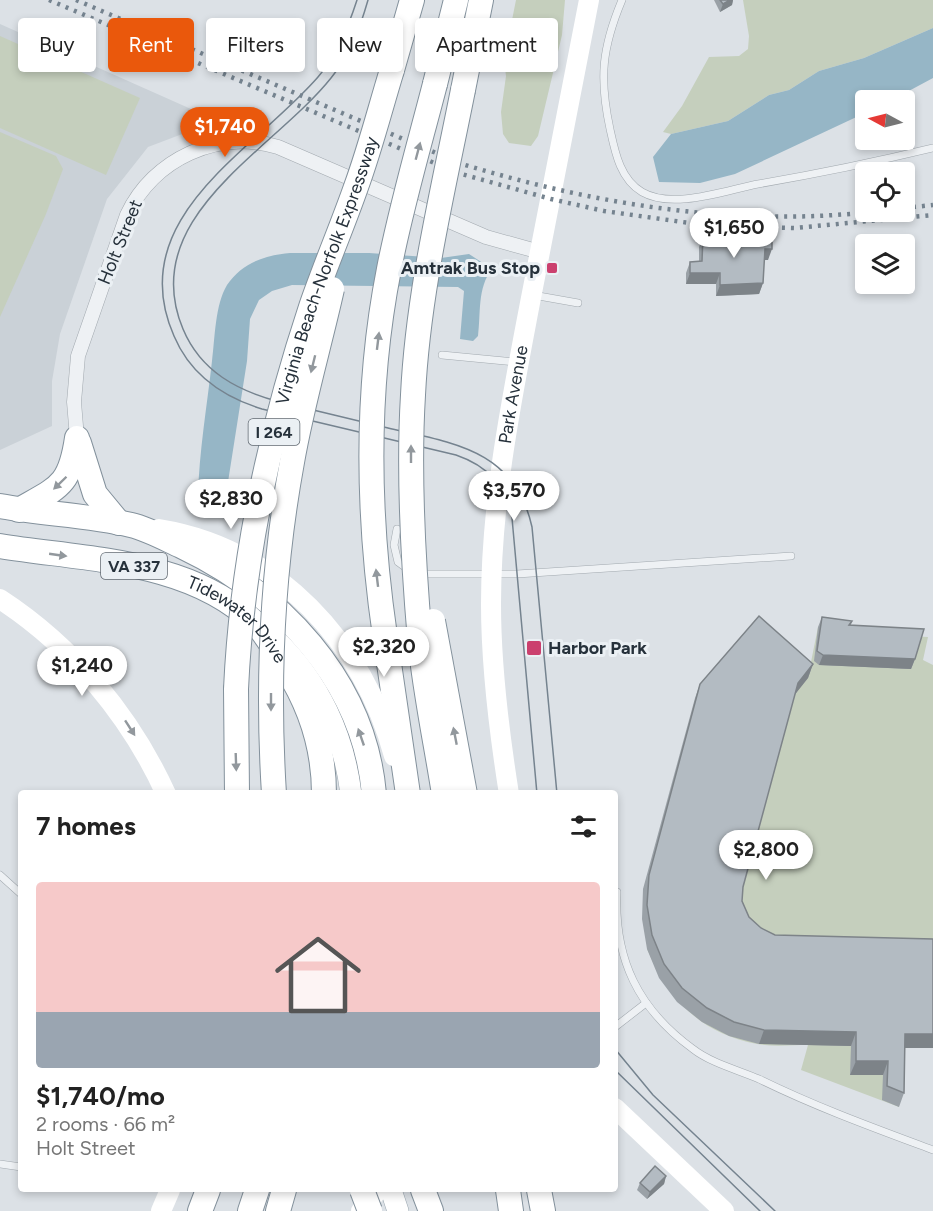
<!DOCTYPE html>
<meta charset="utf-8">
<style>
:root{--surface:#fff;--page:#f2f2f2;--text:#222;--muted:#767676;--line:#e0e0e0;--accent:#ea580c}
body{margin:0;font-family:Figtree,sans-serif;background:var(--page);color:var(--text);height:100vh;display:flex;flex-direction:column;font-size:22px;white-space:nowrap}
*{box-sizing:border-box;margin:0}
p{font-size:20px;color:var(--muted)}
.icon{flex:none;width:33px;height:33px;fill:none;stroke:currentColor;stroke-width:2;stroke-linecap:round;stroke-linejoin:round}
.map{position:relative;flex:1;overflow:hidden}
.side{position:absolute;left:18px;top:790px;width:600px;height:402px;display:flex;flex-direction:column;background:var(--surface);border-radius:6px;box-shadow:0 3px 9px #0003}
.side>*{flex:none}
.banner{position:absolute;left:18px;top:18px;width:600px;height:54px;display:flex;gap:12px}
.needle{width:39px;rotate:277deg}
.tools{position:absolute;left:855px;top:90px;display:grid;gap:12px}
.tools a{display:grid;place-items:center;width:60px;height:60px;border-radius:6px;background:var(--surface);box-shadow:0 3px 9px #0003;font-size:30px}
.price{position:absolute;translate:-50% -51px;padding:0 14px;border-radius:21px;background:#fff;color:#222;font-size:20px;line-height:39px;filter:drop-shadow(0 2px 3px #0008)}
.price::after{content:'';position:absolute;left:50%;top:36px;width:18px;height:14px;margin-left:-9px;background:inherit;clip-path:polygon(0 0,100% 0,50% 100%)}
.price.on{background:var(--accent);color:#fff}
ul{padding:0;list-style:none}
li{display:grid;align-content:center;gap:12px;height:318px;padding:0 18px}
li+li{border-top:2px solid var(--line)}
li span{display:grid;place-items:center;height:186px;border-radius:6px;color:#555}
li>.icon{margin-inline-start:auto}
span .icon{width:108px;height:108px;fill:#fffc;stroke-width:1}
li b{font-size:26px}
h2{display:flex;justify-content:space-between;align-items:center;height:72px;padding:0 18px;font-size:26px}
.tag{padding:0 21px;border-radius:6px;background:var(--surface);box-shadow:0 3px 9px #0003;font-size:21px;line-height:54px}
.tag.on{background:var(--accent);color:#fff}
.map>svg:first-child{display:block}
.built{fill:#cad1d7}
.green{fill:#c5cfbd}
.water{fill:#96b6c6}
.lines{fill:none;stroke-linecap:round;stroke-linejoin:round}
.lane-casing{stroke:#a2a9af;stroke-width:8}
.street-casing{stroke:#a2a9af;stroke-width:15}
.primary-casing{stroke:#9ba8b1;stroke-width:22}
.highway-casing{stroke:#83919c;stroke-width:26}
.lane{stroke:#eef1f4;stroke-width:7}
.street{stroke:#eef1f4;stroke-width:14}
.secondary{stroke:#fff;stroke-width:20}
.primary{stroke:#fff;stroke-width:21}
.highway{stroke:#fff;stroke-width:24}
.tram{stroke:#75838f;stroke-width:1.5}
.rail{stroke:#75838f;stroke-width:4.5;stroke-dasharray:3 6;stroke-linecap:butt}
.highway-bridge-casing{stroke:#83919c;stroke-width:26;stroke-linecap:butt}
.highway-bridge{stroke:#fff;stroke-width:24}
.wall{fill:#9aa1a7}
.shaded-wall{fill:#7d8388}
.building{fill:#b3bbc2;stroke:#7d8388;stroke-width:1.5}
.oneway{fill:#92989d}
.poi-dot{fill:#cb406e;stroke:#ebf0f4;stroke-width:2}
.labels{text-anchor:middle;stroke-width:6;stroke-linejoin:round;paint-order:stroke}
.shield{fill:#ebf0f4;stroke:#616a72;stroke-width:1.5}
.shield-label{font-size:16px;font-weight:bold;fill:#26313b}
.street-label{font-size:18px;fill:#26313b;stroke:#ebf0f4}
.poi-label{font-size:18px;font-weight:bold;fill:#26313b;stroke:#ebf0f4;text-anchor:end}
</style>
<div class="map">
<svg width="933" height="1211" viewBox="0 0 933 1211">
<rect width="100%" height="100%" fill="#dce1e6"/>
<polygon class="built" points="0,24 200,113 206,125 148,147 107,199 60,334 52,381 52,426 0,450"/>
<g class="green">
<polygon points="516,0 565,0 562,35 538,136 531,146 509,143 503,134 501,112 506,76 504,60"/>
<polygon points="743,0 933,0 933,28 864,58 819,71 789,90 769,95 728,121 671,134 663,132 682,106 709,57 739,56 748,49 749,36"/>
<polygon points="0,36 140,98 106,175 0,128"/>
<polygon points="0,132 56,156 63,169 46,214 0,317"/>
<path d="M818,627L860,634L928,637L923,660L933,665V1048H900L899,1107L801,1070L808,1045C792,1045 773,1047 757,1044C700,1033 669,1000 647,949L754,630L808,677Z"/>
</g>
<g class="water">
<polygon points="933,28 933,78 892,100 866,100 865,113 735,174 700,183 659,182 653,157 671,134 728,121 769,95 789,90 819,71 864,58"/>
<path d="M290,253H369L441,258L469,254L492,269C477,288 481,314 478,336L473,341L460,339L464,291L458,287L292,285L272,291L259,300L250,319L247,361L225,501L220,507L198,497C199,452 207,406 212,361C215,338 215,305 227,285C242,263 265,255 290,253Z"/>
</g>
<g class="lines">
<g class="lane-casing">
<g id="lane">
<path d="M622,0C602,48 599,78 610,129C615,152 620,179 642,192C673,210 726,190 758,184C817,174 875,162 933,148"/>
<polyline points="533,295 578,303"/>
<polyline points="442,355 516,362"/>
<polyline points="397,529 394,545 398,562 409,570"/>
<polyline points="420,574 517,574 791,556"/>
<polyline points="0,875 21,894"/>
<path d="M617,892C614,959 638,1009 693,1049C711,1063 738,1070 759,1079C816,1107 874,1128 933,1150"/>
<polyline points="615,1027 646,1003"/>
<polyline points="0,1164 21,1167"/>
</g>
</g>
<g class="street-casing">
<path id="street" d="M77,438L74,402L78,356L127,215C153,159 218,129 278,147L486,237L540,252"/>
</g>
<g class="primary-casing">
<g id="primary">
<path d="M276,640C319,681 344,736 351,794"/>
<polyline points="391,1190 398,1211"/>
</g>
</g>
<g class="highway-casing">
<g id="highway">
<polyline points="392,70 412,0"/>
<polyline points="435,84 456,0"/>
<polyline points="463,90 481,0"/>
<polyline points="79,443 95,494 119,523"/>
<path d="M0,506C43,514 88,515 131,525C148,529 166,539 181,546C280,593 364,680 374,794"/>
<path d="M19,510C59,487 70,486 77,438"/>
<path id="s2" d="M0,546C85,560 189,559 255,623C267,635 277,654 286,668C311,707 324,748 324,794"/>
<polyline points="385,636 408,794"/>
<polyline points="236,689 237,794"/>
<polyline points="423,1190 431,1211"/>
<polyline points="508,1190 511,1211"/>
<polyline points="539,1190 543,1211"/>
<polyline points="200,1211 208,1190"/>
<polyline points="250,1211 257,1190"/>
<polyline points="278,1211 284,1190"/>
</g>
</g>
<use href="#lane" class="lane"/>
<use href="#street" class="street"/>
<g class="secondary">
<path d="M159,529C277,548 364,643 394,756"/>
<path d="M0,599C72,646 130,715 166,794"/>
<path id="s1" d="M509,794C499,731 491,668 491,604C491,502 511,403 530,303C550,202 569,101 589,0"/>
<polyline points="615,1108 724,1211"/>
<polyline points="161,1211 170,1190"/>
<polyline points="361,1211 378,1190"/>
</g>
<use href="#primary" class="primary"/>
<use href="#highway" class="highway"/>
<g class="tram">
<path d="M357,0C348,28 337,55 318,77C254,151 122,218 174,336C190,374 223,397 262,409L456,455C488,466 505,485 512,518L537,794"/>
<path d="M368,0C360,28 350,55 331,78C273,151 136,217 183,329C201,372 238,391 280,402C316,411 352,419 388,428C454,443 515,450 532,527L557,794"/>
<polyline points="615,1049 653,1095 775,1211"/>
<polyline points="615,1070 760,1211"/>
</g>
<g class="rail">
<polyline points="49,0 458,173 551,199 604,211 711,226 795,228 933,215"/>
<path d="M76,0L462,164C594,204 732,227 870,212"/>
<polyline points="904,208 933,205"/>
</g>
<g class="highway-bridge-casing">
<g id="highway-bridge">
<polyline points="433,621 465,794"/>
<path d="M385,636C367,513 365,391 389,269C401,207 419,146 435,84"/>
<path id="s3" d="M236,689C242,558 270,431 311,307C325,266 342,227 356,187C370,149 380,109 392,70"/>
<path d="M274,794C267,683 272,571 292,462C302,404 319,347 332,289"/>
<path d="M444,794C436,743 425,692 420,641C413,560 408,476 413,395C418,292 443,191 463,90"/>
<polyline points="362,1190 370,1211"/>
</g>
</g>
<use href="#highway-bridge" class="highway-bridge"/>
</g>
<g class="wall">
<polygon points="714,0 733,0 732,5 720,12"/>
<polygon points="703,236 768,260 764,260 763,283 759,294 716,296 716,284 686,284 686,273 690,262 699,261 699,247"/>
<polygon points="822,617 852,621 851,625 915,659 911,669 819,665 814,661 818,627"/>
<polygon points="813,664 808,678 795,694 743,887 742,901 749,917 761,928 775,935 933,939 933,1048 905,1048 904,1093 899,1107 882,1100 883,1075 850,1075 851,1046 759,1044 729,1036 702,1022 677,1002 659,978 647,949 642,919 643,889 695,698 700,684"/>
<polygon points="666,1176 664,1184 647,1199 637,1190 640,1183"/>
</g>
<g class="shaded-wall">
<polygon points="730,0 733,0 732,5 720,12 723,4"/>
<polygon points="765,249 772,249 768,260 761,260"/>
<polygon points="690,273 720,273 716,284 686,284"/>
<polygon points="763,283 759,294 716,296 720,285"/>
<polygon points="823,655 915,659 911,669 819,665"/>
<polygon points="813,664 808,678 793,697 798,683"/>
<polygon points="764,1030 856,1032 851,1046 759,1044"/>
<polygon points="905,1034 933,1034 933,1048 900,1048"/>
<polygon points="856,1061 888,1061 883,1075 850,1075"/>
<polygon points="666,1176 664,1184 647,1199 650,1192"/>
</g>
<g class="building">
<polygon points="720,0 730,0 723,4"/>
<polygon points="703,236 772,238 772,249 765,249 763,283 720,285 720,273 690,273 690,262 702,261"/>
<polygon points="759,616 813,664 798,683 743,887 742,901 749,917 761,928 775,935 933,939 933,1034 905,1034 904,1093 887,1086 888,1061 856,1061 856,1032 764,1030 734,1022 707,1008 682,988 664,964 652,935 647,905 649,875 700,684"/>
<polygon points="822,617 852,621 849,625 924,629 915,659 823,655 817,651"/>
<polygon points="655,1166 666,1176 650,1192 640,1183"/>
</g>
<defs><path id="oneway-solid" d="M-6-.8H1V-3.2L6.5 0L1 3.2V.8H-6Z" transform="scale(1.5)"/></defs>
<g class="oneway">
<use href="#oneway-solid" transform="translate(418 151) rotate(-75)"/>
<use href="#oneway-solid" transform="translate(378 341) rotate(-83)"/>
<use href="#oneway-solid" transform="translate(313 364) rotate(104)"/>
<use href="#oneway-solid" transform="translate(411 454) rotate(-90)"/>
<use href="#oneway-solid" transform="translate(60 483) rotate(136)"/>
<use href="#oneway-solid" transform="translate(58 555) rotate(8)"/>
<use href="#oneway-solid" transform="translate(377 578) rotate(-97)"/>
<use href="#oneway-solid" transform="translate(271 702) rotate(90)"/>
<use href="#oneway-solid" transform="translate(130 728) rotate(57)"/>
<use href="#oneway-solid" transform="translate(455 736) rotate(-101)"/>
<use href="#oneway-solid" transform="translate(361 737) rotate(-109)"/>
<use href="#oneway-solid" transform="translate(236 762) rotate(88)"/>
</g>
<g class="poi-dot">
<rect x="546" y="262" width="12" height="12" rx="3"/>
<rect x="526" y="640" width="16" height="16" rx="3"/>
</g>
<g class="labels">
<g class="shield">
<rect x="248.5" y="419" width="51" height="26" rx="4.5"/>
<rect x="101" y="553" width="66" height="26" rx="4.5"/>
</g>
<g class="shield-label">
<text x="274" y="438">I 264</text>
<text x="134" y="572">VA 337</text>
</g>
<g class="street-label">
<text transform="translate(120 242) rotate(-68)" y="6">Holt Street</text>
<text dy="6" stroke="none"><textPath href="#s3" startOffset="430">Virginia Beach-Norfolk Expressway</textPath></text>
<text dy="6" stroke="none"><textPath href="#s1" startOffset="402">Park Avenue</textPath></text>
<text dy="6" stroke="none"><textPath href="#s2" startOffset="255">Tidewater Drive</textPath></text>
</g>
<g class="poi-label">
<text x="540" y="274">Amtrak Bus Stop</text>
<text x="548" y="654" text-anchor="start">Harbor Park</text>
</g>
</g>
</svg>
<div class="tools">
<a><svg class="needle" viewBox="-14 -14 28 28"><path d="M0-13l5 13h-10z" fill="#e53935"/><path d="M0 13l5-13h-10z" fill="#767676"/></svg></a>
<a><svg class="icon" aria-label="locate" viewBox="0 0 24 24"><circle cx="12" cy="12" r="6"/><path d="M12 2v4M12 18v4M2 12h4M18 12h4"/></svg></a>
<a><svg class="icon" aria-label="layers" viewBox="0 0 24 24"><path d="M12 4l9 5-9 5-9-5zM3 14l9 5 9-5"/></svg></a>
</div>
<b class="price on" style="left:225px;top:158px">$1,740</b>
<b class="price" style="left:734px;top:259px">$1,650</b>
<b class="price" style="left:514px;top:522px">$3,570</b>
<b class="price" style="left:231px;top:530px">$2,830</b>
<b class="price" style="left:384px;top:678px">$2,320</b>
<b class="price" style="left:82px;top:697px">$1,240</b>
<b class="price" style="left:766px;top:881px">$2,800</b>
<div class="banner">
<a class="tag">Buy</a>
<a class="tag on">Rent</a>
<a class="tag">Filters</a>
<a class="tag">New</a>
<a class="tag">Apartment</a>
</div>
<section class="side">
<h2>7 homes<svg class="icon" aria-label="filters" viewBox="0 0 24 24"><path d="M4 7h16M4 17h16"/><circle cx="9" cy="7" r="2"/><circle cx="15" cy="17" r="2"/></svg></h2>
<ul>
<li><span style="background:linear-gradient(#f6c9c9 70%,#9aa5b1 0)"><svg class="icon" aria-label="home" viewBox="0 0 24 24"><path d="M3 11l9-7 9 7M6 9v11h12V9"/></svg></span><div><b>$1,740/mo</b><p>2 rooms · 66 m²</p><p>Holt Street</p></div></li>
</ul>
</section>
</div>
